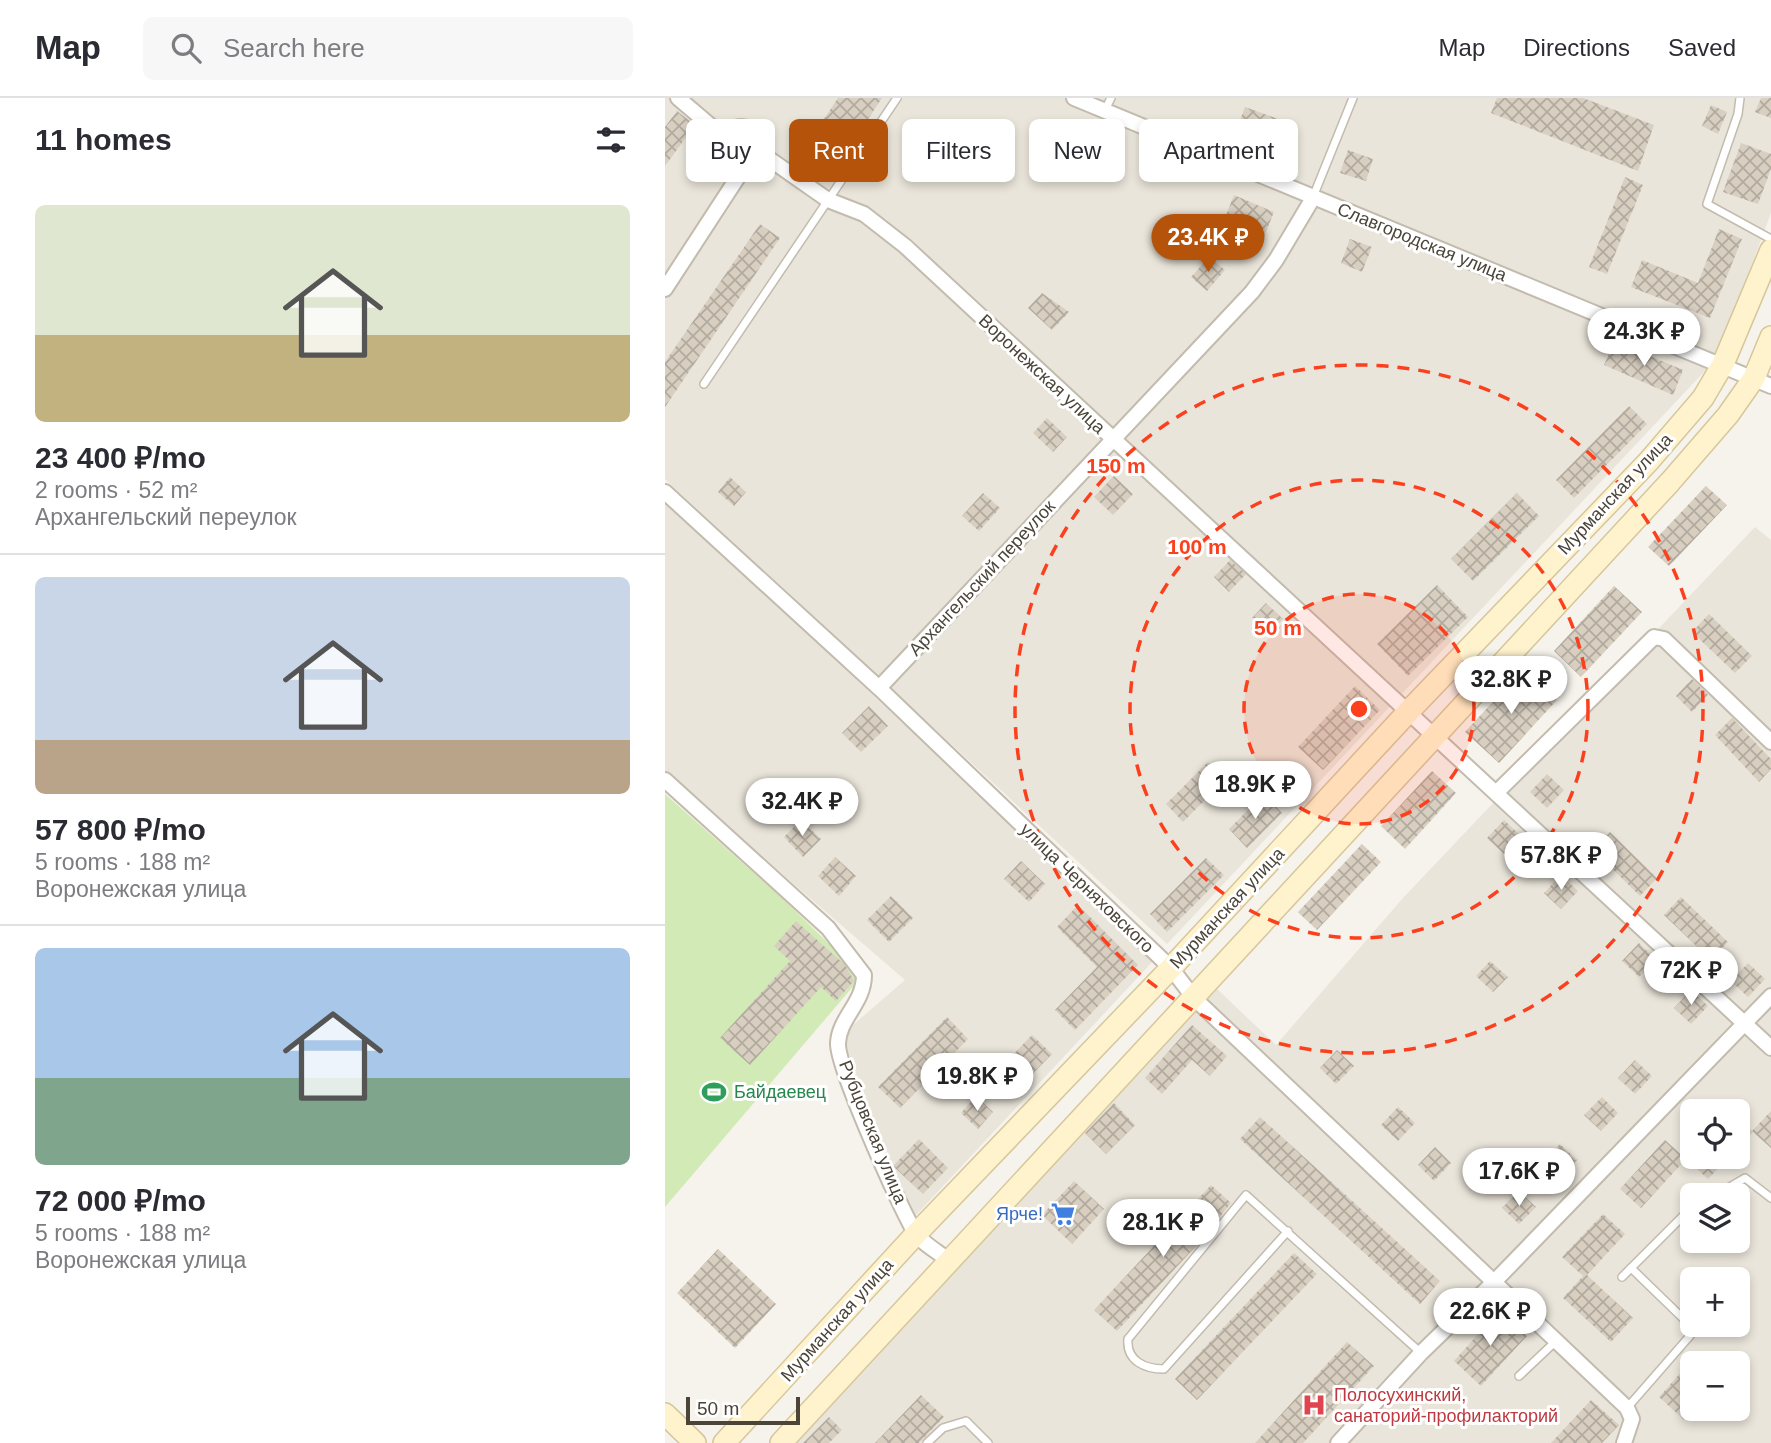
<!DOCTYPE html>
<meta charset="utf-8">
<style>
:root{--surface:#fff;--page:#f7f7f7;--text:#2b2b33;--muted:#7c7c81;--line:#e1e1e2;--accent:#b45309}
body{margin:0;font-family:Helvetica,sans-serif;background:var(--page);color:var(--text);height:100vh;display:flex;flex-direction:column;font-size:26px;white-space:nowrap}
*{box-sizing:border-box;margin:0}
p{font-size:23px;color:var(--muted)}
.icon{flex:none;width:38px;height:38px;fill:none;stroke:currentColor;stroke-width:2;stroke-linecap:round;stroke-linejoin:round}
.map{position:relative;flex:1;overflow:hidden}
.side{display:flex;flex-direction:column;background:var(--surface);width:665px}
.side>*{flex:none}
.banner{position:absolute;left:21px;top:21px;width:665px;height:63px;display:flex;gap:14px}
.controls{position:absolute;left:1015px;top:1001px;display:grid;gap:14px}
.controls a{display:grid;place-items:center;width:70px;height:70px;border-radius:10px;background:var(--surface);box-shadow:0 4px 10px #0003;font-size:35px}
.scale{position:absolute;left:21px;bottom:18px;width:114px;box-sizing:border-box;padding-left:7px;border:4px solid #4b4439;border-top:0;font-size:19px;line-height:24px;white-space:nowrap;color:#4b4439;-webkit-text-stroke:5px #fff;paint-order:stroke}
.price{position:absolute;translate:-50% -60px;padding:0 16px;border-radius:24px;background:#fff;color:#222;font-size:23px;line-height:46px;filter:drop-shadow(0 2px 4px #0008)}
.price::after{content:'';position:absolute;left:50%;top:42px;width:21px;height:16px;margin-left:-10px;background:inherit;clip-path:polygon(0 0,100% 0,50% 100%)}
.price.selected{background:var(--accent);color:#fff}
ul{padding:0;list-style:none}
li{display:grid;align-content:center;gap:14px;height:371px;padding:0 35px}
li+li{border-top:2px solid var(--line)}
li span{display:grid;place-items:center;height:217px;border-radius:10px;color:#555}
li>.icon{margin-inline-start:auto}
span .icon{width:126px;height:126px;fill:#fffc;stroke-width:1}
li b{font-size:30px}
h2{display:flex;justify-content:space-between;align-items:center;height:84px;padding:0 35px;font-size:30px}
.tag{padding:0 24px;border-radius:10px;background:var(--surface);box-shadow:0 4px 10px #0003;font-size:24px;line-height:63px}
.tag.selected{background:var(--accent);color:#fff}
header{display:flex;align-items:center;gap:42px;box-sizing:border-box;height:98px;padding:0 35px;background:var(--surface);border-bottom:2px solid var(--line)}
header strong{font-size:33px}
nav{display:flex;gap:38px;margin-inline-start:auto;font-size:24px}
.search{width:490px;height:63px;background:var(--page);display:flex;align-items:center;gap:18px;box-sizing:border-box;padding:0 24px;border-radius:10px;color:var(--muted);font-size:26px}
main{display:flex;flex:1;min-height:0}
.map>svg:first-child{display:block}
.residential{fill:#eae5da;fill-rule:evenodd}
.park{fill:#d2eab5}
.building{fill:url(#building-cross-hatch)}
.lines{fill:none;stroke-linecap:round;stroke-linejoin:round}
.service-casing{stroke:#c2bbae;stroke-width:10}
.minor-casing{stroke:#c2bbae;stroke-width:18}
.secondary-casing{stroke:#d6c79b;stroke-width:24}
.service{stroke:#fff;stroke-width:7}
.minor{stroke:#fff;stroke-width:14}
.secondary{stroke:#fff3cd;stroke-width:21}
.ring{fill:none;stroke:#fc3f1d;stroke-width:3.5;stroke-dasharray:12 9}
.labels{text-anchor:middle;stroke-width:6;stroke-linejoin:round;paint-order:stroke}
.street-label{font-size:18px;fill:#4b4439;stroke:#fff}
.leisure-label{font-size:18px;fill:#27864d;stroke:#fff;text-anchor:start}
.shop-label{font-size:18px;fill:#366cbe;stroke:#fff;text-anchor:end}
.health-label{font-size:18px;fill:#be3a42;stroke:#fff;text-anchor:start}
.centre{fill:#fc3f1d;stroke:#fff;stroke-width:3.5}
.ring-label{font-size:21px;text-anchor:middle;font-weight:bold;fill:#fc3f1d;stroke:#fff;stroke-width:6;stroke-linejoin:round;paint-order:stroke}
</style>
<header>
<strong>Map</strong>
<div class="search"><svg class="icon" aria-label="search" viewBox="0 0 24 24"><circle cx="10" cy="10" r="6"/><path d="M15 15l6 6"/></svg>Search here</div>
<nav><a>Map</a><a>Directions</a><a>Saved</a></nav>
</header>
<main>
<section class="side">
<h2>11 homes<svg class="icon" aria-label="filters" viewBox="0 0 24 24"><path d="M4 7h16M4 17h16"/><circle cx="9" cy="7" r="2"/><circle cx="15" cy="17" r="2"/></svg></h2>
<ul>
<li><span style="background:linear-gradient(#dfe7d0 60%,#c2b280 0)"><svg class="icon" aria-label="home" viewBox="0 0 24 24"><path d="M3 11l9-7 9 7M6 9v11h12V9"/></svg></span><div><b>23 400 ₽/mo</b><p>2 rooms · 52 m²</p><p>Архангельский переулок</p></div></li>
<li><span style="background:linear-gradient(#c9d6e8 75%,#b9a48a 0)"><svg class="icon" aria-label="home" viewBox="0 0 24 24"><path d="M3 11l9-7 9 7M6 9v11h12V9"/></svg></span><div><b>57 800 ₽/mo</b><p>5 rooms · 188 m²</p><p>Воронежская улица</p></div></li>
<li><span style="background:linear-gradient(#a9c7e8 60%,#7fa58c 0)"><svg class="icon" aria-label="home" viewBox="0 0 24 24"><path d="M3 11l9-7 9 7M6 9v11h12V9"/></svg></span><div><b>72 000 ₽/mo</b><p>5 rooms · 188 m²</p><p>Воронежская улица</p></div></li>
</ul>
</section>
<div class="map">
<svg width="1106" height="1345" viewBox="0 0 1106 1345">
<defs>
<pattern id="building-cross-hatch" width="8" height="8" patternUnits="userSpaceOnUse" patternTransform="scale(1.75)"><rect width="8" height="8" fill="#d8cfc1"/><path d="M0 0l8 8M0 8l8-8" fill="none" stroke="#b1aa9e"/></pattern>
</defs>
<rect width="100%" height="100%" fill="#f6f3ec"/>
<g class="residential">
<polygon points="0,0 1106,0 1106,115 1052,260 502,846 0,381"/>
<polygon points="0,403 490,861 239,1130 166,946 240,882 0,675"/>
<path d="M1090,429L1106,442V1345H132L550,889L611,947L737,801ZM1027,1013H1073V1059H1027ZM1027,1097H1073V1143H1027ZM1027,1181H1073V1227H1027ZM1027,1265H1073V1311H1027Z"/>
</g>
<polygon class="park" points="0,696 118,801 197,878 0,1109"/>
<g class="building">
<polygon points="173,0 217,0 170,71 139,51"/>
<polygon points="832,0 918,0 989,27 973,73 826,15"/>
<polygon points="1096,0 1106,0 1106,20 1090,14"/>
<polygon points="1046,7 1062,14 1053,36 1037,28"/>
<polygon points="580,9 613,21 604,45 571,33"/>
<polygon points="12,13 30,27 0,68 0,29"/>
<polygon points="1076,45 1106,56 1106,71 1093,106 1058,94"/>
<polygon points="683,52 708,61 701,83 675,75"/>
<polygon points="960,79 978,87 942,176 924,169"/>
<polygon points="569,97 609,114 598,141 558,125"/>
<polygon points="95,126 115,140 0,309 0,264"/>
<polygon points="1054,131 1077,141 1045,220 966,189 977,162 1033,185"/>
<polygon points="685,141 707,149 697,174 676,165"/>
<polygon points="544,159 560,172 542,193 526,179"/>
<polygon points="377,195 404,214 387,232 363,210"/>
<polygon points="950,243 1018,272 1008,297 939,267"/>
<polygon points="964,308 982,326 909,400 891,382"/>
<polygon points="382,320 402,339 388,354 368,335"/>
<polygon points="449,378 468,396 448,417 429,399"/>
<polygon points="65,379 81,394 69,408 53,394"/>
<polygon points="1041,388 1062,407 1004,468 983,449"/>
<polygon points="318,395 335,410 314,433 297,418"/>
<polygon points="852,395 874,418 808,483 786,461"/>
<polygon points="565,462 581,476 564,494 549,479"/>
<polygon points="772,487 803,519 743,578 712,546"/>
<polygon points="949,488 977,514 916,579 889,553"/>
<polygon points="601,505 618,521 604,536 587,520"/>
<polygon points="1044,516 1087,558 1070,575 1027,534"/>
<polygon points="858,571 892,602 834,665 800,634"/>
<polygon points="1027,581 1043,597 1027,614 1011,598"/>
<polygon points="690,588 715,612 658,672 633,649"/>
<polygon points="204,608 223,628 196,654 177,635"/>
<polygon points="1067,620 1106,661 1106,671 1094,684 1050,637"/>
<polygon points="543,664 561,681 518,724 501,706"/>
<polygon points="767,673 791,695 740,751 716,728"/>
<polygon points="882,676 899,692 882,710 865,694"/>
<polygon points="599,696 617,715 582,750 564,731"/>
<polygon points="136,722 156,741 138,759 119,739"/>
<polygon points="839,722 856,738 839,756 822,740"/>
<polygon points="945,734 992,780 975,798 928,752"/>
<polygon points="697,746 716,764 652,832 633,814"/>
<polygon points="170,759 191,778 174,798 153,778"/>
<polygon points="541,760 559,777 502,834 485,816"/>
<polygon points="356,763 380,786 364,804 339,781"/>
<polygon points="896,777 913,793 896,811 879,795"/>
<polygon points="226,798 248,820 224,844 202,822"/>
<polygon points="1016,799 1063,844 1046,862 999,817"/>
<polygon points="413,807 473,867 410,932 390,912 432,869 392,829"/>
<polygon points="131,823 180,867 189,883 171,903 156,889 85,967 55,940 125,863 109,848"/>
<polygon points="974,845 991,862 974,879 957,863"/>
<polygon points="825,863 843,879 828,894 811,878"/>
<polygon points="1083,865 1100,881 1083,899 1066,883"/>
<polygon points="1026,892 1043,908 1026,926 1009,910"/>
<polygon points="282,919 303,941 235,1010 213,989"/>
<polygon points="527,927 562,958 545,978 527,962 497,996 480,980"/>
<polygon points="367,937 387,956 355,989 335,970"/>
<polygon points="672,952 689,968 671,986 655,970"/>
<polygon points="970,962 987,978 970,996 953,980"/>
<polygon points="311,998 328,1014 313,1031 296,1015"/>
<polygon points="937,999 953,1015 936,1033 919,1017"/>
<polygon points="449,1005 470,1027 441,1056 420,1035"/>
<polygon points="733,1009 750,1025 733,1043 716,1027"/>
<polygon points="1106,1013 1106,1050 1088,1034 1073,1050 1073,1019 1087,1033"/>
<polygon points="595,1019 775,1183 755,1206 575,1041"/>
<polygon points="254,1041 283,1070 258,1096 228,1068"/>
<polygon points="1000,1042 1019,1059 1064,1059 1043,1081 1021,1061 976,1110 955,1091"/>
<polygon points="895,1046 912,1062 895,1079 878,1063"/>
<polygon points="770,1049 786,1065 769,1083 753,1067"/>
<polygon points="409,1083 439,1111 407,1146 377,1117"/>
<polygon points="546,1087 566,1105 532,1147 452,1233 429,1212"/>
<polygon points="854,1093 871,1109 854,1126 837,1110"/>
<polygon points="938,1116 960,1136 922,1177 968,1220 946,1244 898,1200 918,1178 897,1159"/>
<polygon points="53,1151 111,1206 70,1250 12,1195"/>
<polygon points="629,1155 652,1176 532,1302 510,1281"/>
<polygon points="834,1213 862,1238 816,1288 789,1263"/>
<polygon points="682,1244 709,1268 638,1345 590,1345"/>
<polygon points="1027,1262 1027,1313 1019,1322 994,1299"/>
<polygon points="256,1297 279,1319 254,1345 210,1345"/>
<polygon points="926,1302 954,1327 937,1345 886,1345"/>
<polygon points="164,1319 177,1332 164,1345 138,1345"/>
</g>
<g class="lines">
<g class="service-casing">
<g id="service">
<polyline points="1075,0 1073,16 1042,106 1106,141"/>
<polyline points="439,14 446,0"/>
<polyline points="648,99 688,0"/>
<polyline points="39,286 232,0"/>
<polyline points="1051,1097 1080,1080 1106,1100"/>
<path d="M623,1133L499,1271C480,1271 461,1263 463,1241L581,1097L756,1255"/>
<polyline points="957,1179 966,1170"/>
<polyline points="854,1278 891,1243"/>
<polyline points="962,1310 1030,1232 966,1170 1018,1118 1027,1114"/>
<polyline points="262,1345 278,1330 301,1323 323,1345"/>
</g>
</g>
<g class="minor-casing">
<g id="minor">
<polyline points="13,0 60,40"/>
<polyline points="409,0 1106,288"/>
<circle cx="76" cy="46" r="17"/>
<polyline points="93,53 163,102 199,116 240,148 1106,950"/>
<polyline points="0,191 84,62"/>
<polyline points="0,394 214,590 506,870 529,900 962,1310 967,1321 959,1345"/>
<polyline points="214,590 587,194 611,162 648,100"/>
<path d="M0,682L163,830L199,877C199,905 174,920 173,945C172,970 234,1106 249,1133C256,1145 275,1155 286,1164"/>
<polyline points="831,695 989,539 999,541 1106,644"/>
<polyline points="673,1345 756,1255 829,1184 1106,898"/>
</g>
</g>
<g class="secondary-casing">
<g id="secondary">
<polyline points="0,1316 30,1345"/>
<polyline points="59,1345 251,1136 506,870 743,614 983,364 1038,300 1058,266 1106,152"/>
<polyline points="116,1345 1005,384 1063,317 1089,280 1106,239"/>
</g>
</g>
<use href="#service" class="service"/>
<use href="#minor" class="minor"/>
<use href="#secondary" class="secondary"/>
</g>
<circle cx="694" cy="611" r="115" fill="#fc3f1d" fill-opacity=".12"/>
<g class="ring">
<circle cx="694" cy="611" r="115"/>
<circle cx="694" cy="611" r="229"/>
<circle cx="694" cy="611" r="344"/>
</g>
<defs>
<g id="stadium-bare" transform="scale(1.89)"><path d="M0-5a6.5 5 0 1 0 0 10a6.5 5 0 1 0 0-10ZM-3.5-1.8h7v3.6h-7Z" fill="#2e9e5b" stroke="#fff" stroke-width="2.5" paint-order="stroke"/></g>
<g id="supermarket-bare" transform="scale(1.89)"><path d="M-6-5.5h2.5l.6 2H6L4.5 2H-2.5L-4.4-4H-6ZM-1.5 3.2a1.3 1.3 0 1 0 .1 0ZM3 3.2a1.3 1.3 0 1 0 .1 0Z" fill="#3f7fe0" stroke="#fff" stroke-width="2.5" paint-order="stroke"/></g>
<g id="hospital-bare" transform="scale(1.89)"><path d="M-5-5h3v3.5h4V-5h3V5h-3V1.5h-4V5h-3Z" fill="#e0444e" stroke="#fff" stroke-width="2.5" paint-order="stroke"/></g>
</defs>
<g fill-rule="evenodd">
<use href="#stadium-bare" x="49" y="994"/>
<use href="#supermarket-bare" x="398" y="1116"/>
<use href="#hospital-bare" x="649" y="1307"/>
</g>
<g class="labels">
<g class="street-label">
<text transform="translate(757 144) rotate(22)" y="6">Славгородская улица</text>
<text transform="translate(377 276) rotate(43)" y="6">Воронежская улица</text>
<text transform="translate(950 396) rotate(-47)" y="6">Мурманская улица</text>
<text transform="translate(317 480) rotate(-47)" y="6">Архангельский переулок</text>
<text transform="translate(422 790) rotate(44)" y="6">улица Черняховского</text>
<text transform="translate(562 810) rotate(-47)" y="6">Мурманская улица</text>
<text transform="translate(208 1034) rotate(68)" y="6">Рубцовская улица</text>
<text transform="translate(172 1222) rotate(-48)" y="6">Мурманская улица</text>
</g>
<g class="leisure-label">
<text x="69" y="1000">Байдаевец</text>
</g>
<g class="shop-label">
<text x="378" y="1122">Ярче!</text>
</g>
<g class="health-label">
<text x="669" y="1303">Полосухинский,<tspan x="669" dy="21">санаторий-профилакторий</tspan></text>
</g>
</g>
<circle cx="694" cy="611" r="10" class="centre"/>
<g class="ring-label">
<text x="451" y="375">150 m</text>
<text x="532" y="456">100 m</text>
<text x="613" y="537">50 m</text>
</g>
</svg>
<div class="controls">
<a><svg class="icon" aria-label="locate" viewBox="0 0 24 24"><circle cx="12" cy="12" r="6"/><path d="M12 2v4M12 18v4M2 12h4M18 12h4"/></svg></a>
<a><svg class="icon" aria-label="layers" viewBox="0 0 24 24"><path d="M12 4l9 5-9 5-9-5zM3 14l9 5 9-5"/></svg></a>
<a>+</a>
<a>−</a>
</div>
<div class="scale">50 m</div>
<b class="price selected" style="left:543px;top:176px">23.4K ₽</b>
<b class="price" style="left:979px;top:270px">24.3K ₽</b>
<b class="price" style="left:846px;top:618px">32.8K ₽</b>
<b class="price" style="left:590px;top:723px">18.9K ₽</b>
<b class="price" style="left:137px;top:740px">32.4K ₽</b>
<b class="price" style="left:896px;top:794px">57.8K ₽</b>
<b class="price" style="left:1026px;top:909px">72K ₽</b>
<b class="price" style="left:312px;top:1015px">19.8K ₽</b>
<b class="price" style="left:854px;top:1110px">17.6K ₽</b>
<b class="price" style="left:498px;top:1161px">28.1K ₽</b>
<b class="price" style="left:825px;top:1250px">22.6K ₽</b>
<div class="banner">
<a class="tag">Buy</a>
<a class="tag selected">Rent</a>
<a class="tag">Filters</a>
<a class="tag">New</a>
<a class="tag">Apartment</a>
</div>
</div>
</main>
